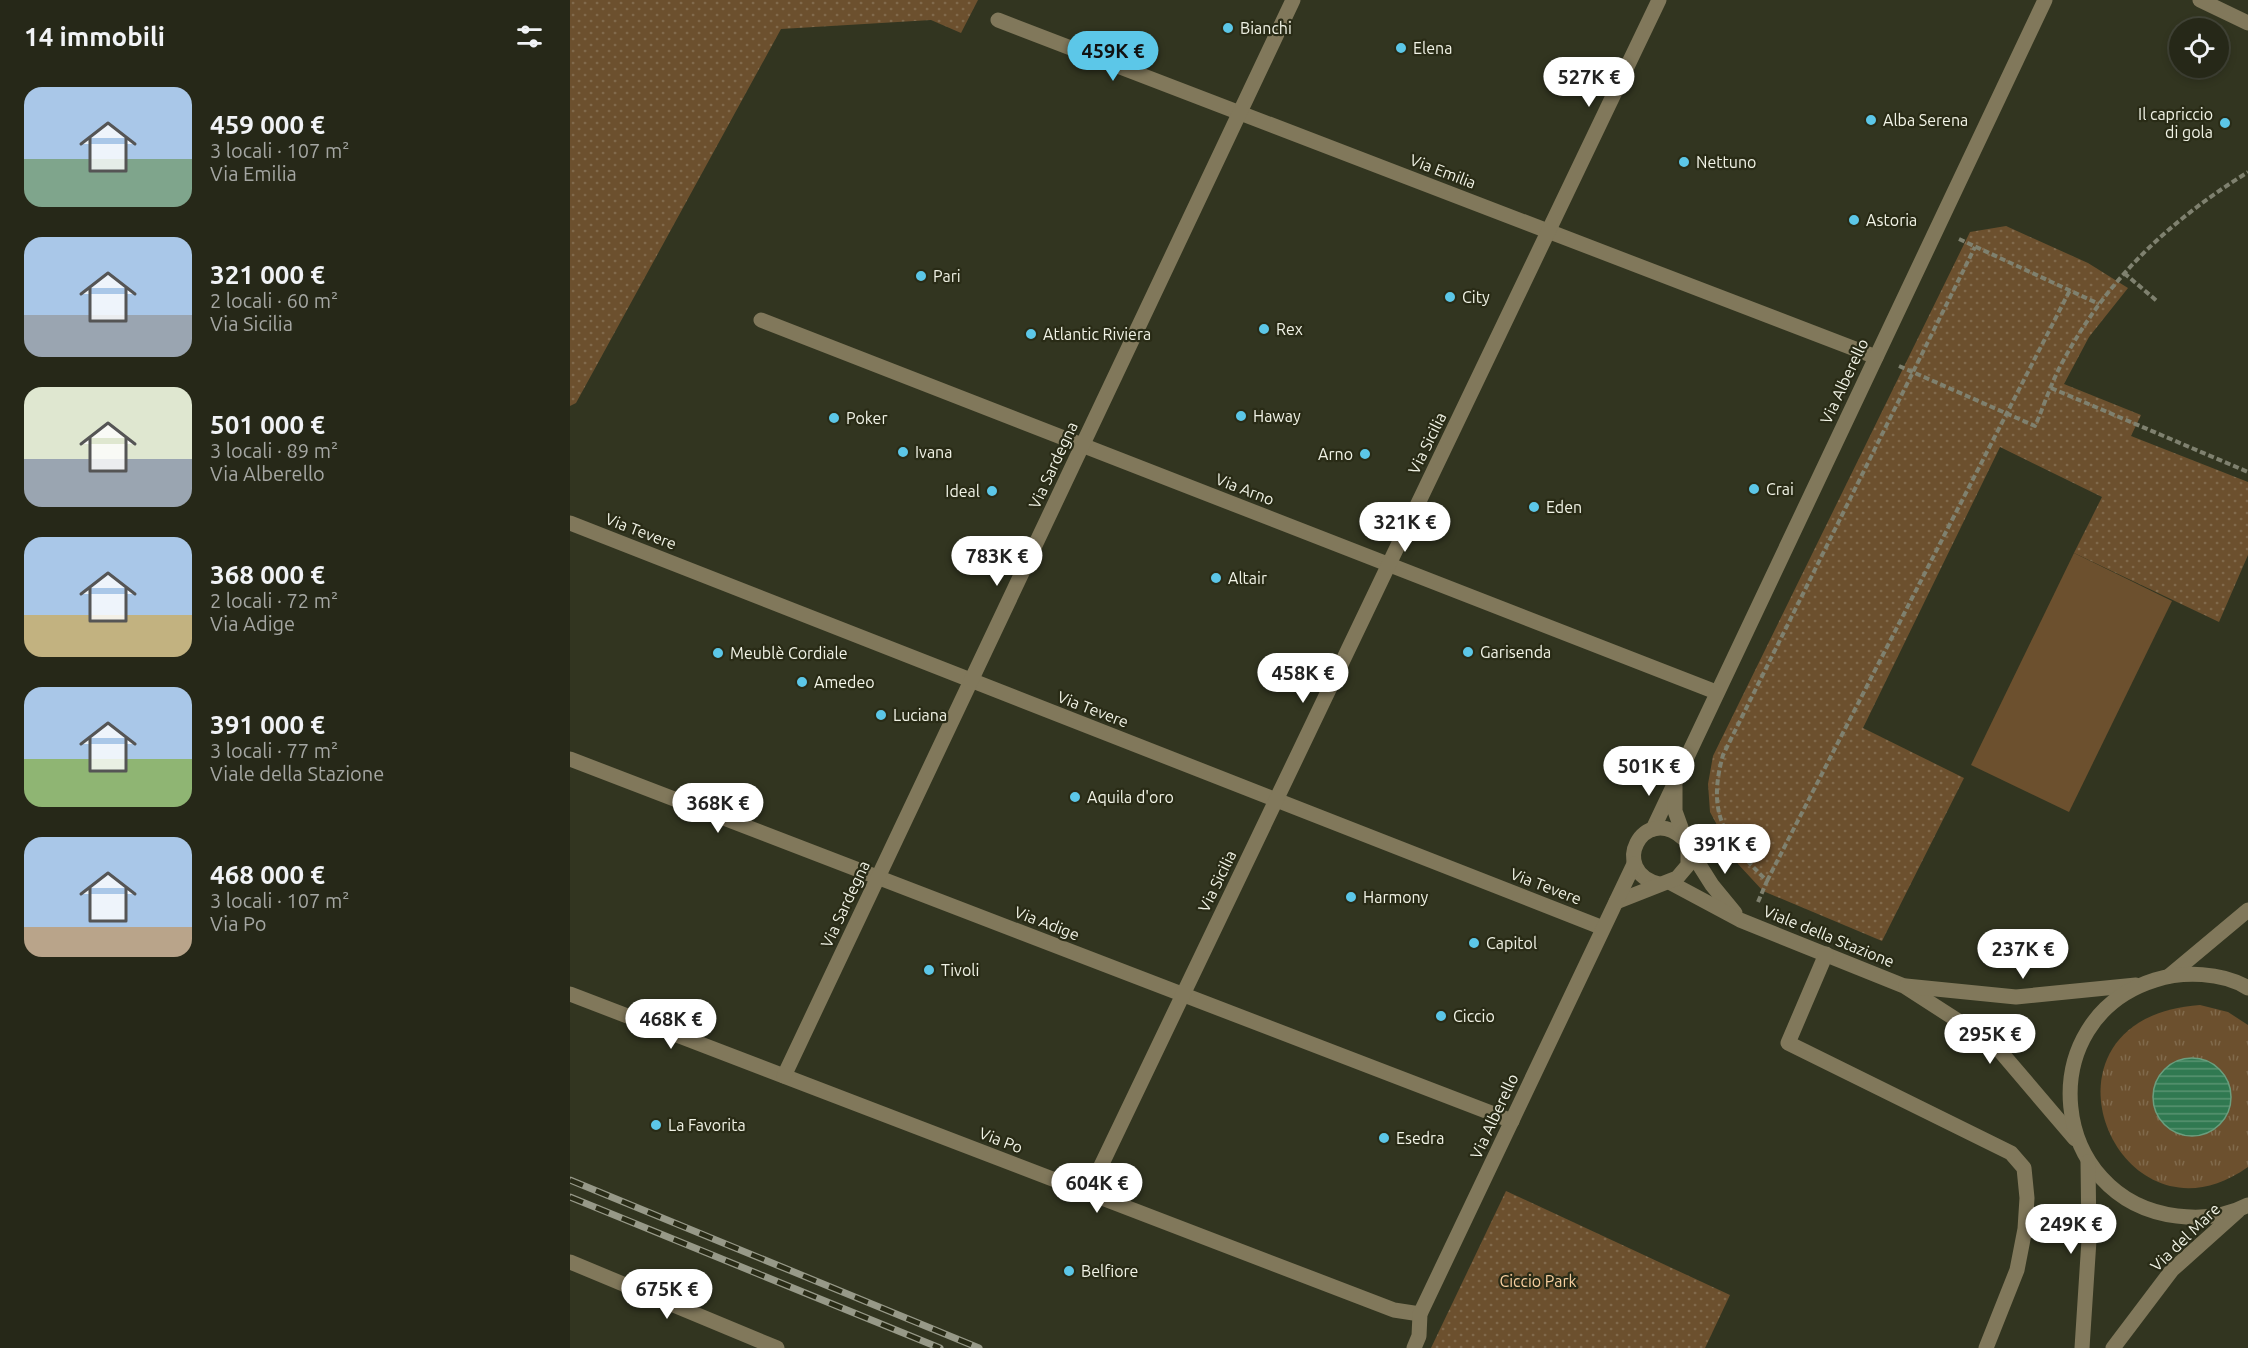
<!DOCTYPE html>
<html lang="it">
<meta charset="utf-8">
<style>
:root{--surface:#262818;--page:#2e3021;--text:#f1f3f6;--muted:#a4a6a2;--line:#424437;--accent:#5cc7e8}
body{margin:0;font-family:Ubuntu,sans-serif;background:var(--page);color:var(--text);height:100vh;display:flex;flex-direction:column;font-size:22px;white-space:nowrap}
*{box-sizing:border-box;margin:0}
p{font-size:20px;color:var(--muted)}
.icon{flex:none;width:33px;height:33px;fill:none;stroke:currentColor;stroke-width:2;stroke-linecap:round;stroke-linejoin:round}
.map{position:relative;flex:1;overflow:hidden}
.side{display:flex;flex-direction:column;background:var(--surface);width:570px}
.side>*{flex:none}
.fabs{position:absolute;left:1599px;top:18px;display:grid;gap:12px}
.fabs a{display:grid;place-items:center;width:60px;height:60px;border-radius:50%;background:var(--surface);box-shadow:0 3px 9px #0003,0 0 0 2px var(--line);font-size:30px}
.price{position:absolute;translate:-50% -51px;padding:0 14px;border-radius:21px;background:#fff;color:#222;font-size:20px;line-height:39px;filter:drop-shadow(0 2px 3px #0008)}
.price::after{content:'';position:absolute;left:50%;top:36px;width:18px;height:14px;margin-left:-9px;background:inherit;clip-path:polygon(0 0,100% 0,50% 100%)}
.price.current{background:var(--accent);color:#111}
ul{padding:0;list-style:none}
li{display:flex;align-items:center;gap:18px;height:150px;padding:0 24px}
li span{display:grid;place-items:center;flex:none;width:168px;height:120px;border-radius:18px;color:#555}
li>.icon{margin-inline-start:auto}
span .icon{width:72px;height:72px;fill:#fffc;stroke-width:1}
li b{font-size:26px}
h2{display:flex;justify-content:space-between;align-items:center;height:72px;padding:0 24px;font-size:26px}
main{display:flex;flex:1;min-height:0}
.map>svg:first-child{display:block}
.grass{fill:url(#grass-tufts)}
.park{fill:url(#park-dots)}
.pitch{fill:#6c502e}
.water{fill:url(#water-rules);stroke:#6a9e7e;stroke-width:1.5}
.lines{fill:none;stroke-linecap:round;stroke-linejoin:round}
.path{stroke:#7f816f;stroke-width:4;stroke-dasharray:6 3;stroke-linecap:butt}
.minor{stroke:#81785b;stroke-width:15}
.rail-casing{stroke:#979988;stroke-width:7}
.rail{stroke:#292b16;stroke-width:4.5;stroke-dasharray:14;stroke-linecap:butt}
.poi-dot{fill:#5cc7e8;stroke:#292b16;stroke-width:2}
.labels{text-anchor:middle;stroke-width:4.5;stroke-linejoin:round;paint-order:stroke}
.poi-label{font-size:16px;fill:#f1f3e6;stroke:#292b16;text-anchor:start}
.street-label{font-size:16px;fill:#f1f3e6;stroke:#292b16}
.park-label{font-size:16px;fill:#f8d0a1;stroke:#292b16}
</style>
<main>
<section class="side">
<h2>14 immobili<svg class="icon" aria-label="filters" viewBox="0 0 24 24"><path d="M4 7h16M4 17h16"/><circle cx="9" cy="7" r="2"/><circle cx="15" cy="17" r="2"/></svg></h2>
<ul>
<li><span style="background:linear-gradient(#a9c7e8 60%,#7fa58c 0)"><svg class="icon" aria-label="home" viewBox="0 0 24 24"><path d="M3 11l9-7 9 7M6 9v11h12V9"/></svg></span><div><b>459 000 €</b><p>3 locali · 107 m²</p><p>Via Emilia</p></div></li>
<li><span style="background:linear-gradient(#a9c7e8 65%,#9aa5b1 0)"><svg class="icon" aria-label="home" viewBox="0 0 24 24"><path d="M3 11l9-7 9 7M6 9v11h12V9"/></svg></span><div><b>321 000 €</b><p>2 locali · 60 m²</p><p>Via Sicilia</p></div></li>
<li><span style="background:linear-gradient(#dfe7d0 60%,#9aa5b1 0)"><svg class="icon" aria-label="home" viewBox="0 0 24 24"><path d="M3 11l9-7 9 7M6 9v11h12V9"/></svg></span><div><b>501 000 €</b><p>3 locali · 89 m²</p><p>Via Alberello</p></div></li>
<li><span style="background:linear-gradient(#a9c7e8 65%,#c2b280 0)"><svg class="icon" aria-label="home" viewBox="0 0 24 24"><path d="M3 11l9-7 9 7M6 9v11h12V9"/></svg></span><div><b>368 000 €</b><p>2 locali · 72 m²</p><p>Via Adige</p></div></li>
<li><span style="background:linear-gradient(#a9c7e8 60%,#8fb573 0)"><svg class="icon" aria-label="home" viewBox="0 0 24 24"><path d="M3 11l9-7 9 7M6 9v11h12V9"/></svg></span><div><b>391 000 €</b><p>3 locali · 77 m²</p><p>Viale della Stazione</p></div></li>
<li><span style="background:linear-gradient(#a9c7e8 75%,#b9a48a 0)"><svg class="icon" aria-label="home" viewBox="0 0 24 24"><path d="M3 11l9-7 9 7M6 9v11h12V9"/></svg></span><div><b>468 000 €</b><p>3 locali · 107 m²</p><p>Via Po</p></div></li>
</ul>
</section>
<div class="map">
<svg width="1678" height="1348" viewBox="0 0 1678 1348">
<defs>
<pattern id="grass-tufts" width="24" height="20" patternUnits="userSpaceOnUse" patternTransform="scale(1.5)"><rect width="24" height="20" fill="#6c502e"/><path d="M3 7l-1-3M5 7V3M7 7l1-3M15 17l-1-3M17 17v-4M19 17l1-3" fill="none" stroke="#816a4c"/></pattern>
<pattern id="park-dots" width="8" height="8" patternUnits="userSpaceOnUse" patternTransform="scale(1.5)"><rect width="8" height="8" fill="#6c502e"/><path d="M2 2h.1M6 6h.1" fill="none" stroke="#816a4c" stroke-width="1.8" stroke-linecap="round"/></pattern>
<pattern id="water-rules" width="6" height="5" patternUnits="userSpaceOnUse" patternTransform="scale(1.5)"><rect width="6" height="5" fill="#307951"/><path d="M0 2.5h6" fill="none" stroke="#599372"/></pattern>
</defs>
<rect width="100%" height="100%" fill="#323520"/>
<path class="grass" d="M1630,1005L1658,1012L1678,1025V1167C1547,1260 1448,1018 1630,1005Z"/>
<g class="park">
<polygon points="0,0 408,0 391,33 361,20 211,29 6,403 0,406"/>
<polygon points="1436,226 1518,263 1558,288 1519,337 1494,384 1571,415 1561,436 1678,482 1678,555 1649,622 1504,553 1532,497 1430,447 1293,728 1394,778 1312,941 1193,891 1168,864 1140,812 1138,784 1143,756 1400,232"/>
<polygon points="936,1191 1160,1295 1135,1348 861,1348"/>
</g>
<polygon class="pitch" points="1504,553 1602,601 1499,812 1401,765"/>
<circle class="water" cx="1622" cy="1097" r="39"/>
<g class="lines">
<g class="path">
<polyline points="1389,239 1529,304"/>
<polyline points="1554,273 1587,301"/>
<path d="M1329,366L1465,426C1474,406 1481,383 1492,363C1537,279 1598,222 1678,172"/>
<polyline points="1481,388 1678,472"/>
<polyline points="1197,881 1500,290"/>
<path d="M1188,902L1197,881C1156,840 1136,816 1153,755L1405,247"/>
</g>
<g class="minor">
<polyline points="1630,0 1678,23"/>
<polyline points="428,20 1306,357"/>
<polyline points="191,320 1146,692"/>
<polyline points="0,523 1033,928"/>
<polyline points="0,759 942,1121"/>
<polyline points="1083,829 1475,0"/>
<polyline points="1118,847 1142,885 1165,913"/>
<polyline points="1099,882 1170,920 1334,986 1424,1044 1505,1139"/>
<path d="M1089,884C1038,871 1073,803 1113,838"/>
<polyline points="1046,902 1107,878 1118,865 1118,847 1105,811 1105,786"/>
<polyline points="1256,954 1218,1043 1441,1153 1454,1168 1457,1198 1455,1229 1447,1270 1416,1348"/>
<polyline points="1599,976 1678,910"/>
<polyline points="1336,986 1446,997 1566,985"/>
<path d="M1678,988C1652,972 1613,971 1585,980C1460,1019 1478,1200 1607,1216C1631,1219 1657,1216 1678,1205"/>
<polyline points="0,994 824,1310 850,1314"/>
<polyline points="214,1076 723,0"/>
<polyline points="518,1193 1089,0"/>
<polyline points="0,1262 207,1348"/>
<polyline points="844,1348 849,1336 850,1314 1064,864"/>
<polyline points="1512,1348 1519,1240 1518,1162"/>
<polyline points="1543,1348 1602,1270 1668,1211"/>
</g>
<g class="rail-casing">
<g id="rail">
<polyline points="0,1180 409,1348"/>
<polyline points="0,1197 370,1348"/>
</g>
</g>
<use href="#rail" class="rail"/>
</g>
<g class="poi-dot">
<circle cx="658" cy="28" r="6"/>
<circle cx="831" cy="48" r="6"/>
<circle cx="1301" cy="120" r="6"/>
<circle cx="1655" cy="123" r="6"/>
<circle cx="1114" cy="162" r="6"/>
<circle cx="1284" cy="220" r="6"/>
<circle cx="351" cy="276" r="6"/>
<circle cx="880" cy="297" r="6"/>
<circle cx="694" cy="329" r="6"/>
<circle cx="461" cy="334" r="6"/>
<circle cx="671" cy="416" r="6"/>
<circle cx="264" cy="418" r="6"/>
<circle cx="333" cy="452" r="6"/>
<circle cx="795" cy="454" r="6"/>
<circle cx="1184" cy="489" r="6"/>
<circle cx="422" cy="491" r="6"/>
<circle cx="964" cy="507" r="6"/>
<circle cx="646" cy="578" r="6"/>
<circle cx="898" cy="652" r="6"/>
<circle cx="148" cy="653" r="6"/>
<circle cx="232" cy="682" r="6"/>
<circle cx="311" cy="715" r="6"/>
<circle cx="505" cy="797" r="6"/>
<circle cx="781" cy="897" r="6"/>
<circle cx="904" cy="943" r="6"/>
<circle cx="359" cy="970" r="6"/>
<circle cx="871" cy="1016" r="6"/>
<circle cx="86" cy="1125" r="6"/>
<circle cx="814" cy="1138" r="6"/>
<circle cx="499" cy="1271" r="6"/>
</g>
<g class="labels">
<g class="poi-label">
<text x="670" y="34">Bianchi</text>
<text x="843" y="54">Elena</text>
<text x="1643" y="120" text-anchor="end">Il capriccio<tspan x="1643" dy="18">di gola</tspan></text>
<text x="1313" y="126">Alba Serena</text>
<text x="1126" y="168">Nettuno</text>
<text x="1296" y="226">Astoria</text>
<text x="363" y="282">Pari</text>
<text x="892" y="303">City</text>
<text x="706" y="335">Rex</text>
<text x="473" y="340">Atlantic Riviera</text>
<text x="683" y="422">Haway</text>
<text x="276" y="424">Poker</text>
<text x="345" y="458">Ivana</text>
<text x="783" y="460" text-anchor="end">Arno</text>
<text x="1196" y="495">Crai</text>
<text x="410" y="497" text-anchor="end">Ideal</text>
<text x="976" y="513">Eden</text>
<text x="658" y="584">Altair</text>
<text x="910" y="658">Garisenda</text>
<text x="160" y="659">Meublè Cordiale</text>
<text x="244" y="688">Amedeo</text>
<text x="323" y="721">Luciana</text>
<text x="517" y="803">Aquila d'oro</text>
<text x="793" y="903">Harmony</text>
<text x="916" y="949">Capitol</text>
<text x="371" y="976">Tivoli</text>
<text x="883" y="1022">Ciccio</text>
<text x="98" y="1131">La Favorita</text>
<text x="826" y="1144">Esedra</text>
<text x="511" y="1277">Belfiore</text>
</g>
<g class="street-label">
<text transform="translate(873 171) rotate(21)" y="6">Via Emilia</text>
<text transform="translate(1274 381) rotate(-65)" y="6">Via Alberello</text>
<text transform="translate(857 443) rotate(-64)" y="6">Via Sicilia</text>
<text transform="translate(483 465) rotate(-65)" y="6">Via Sardegna</text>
<text transform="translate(675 489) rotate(21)" y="6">Via Arno</text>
<text transform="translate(71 531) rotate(21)" y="6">Via Tevere</text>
<text transform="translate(523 709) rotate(21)" y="6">Via Tevere</text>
<text transform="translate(647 881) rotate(-64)" y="6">Via Sicilia</text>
<text transform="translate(976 886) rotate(21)" y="6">Via Tevere</text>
<text transform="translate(275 904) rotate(-65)" y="6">Via Sardegna</text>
<text transform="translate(477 923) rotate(21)" y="6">Via Adige</text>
<text transform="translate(1259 936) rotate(22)" y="6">Viale della Stazione</text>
<text transform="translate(924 1116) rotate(-65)" y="6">Via Alberello</text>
<text transform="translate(431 1140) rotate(21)" y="6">Via Po</text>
<text transform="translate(1615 1237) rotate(-44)" y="6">Via del Mare</text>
</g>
<g class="park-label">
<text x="968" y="1287">Ciccio Park</text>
</g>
</g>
</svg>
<div class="fabs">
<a><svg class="icon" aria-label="locate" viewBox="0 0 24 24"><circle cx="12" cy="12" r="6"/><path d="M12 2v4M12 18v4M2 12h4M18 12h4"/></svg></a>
</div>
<b class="price current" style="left:543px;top:82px">459K €</b>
<b class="price" style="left:1019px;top:108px">527K €</b>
<b class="price" style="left:835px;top:553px">321K €</b>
<b class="price" style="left:427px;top:587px">783K €</b>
<b class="price" style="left:733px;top:704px">458K €</b>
<b class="price" style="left:1079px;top:797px">501K €</b>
<b class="price" style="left:148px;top:834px">368K €</b>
<b class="price" style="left:1155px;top:875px">391K €</b>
<b class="price" style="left:1453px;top:980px">237K €</b>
<b class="price" style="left:101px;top:1050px">468K €</b>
<b class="price" style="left:1420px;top:1065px">295K €</b>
<b class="price" style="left:527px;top:1214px">604K €</b>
<b class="price" style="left:1501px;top:1255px">249K €</b>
<b class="price" style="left:97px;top:1320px">675K €</b>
</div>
</main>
